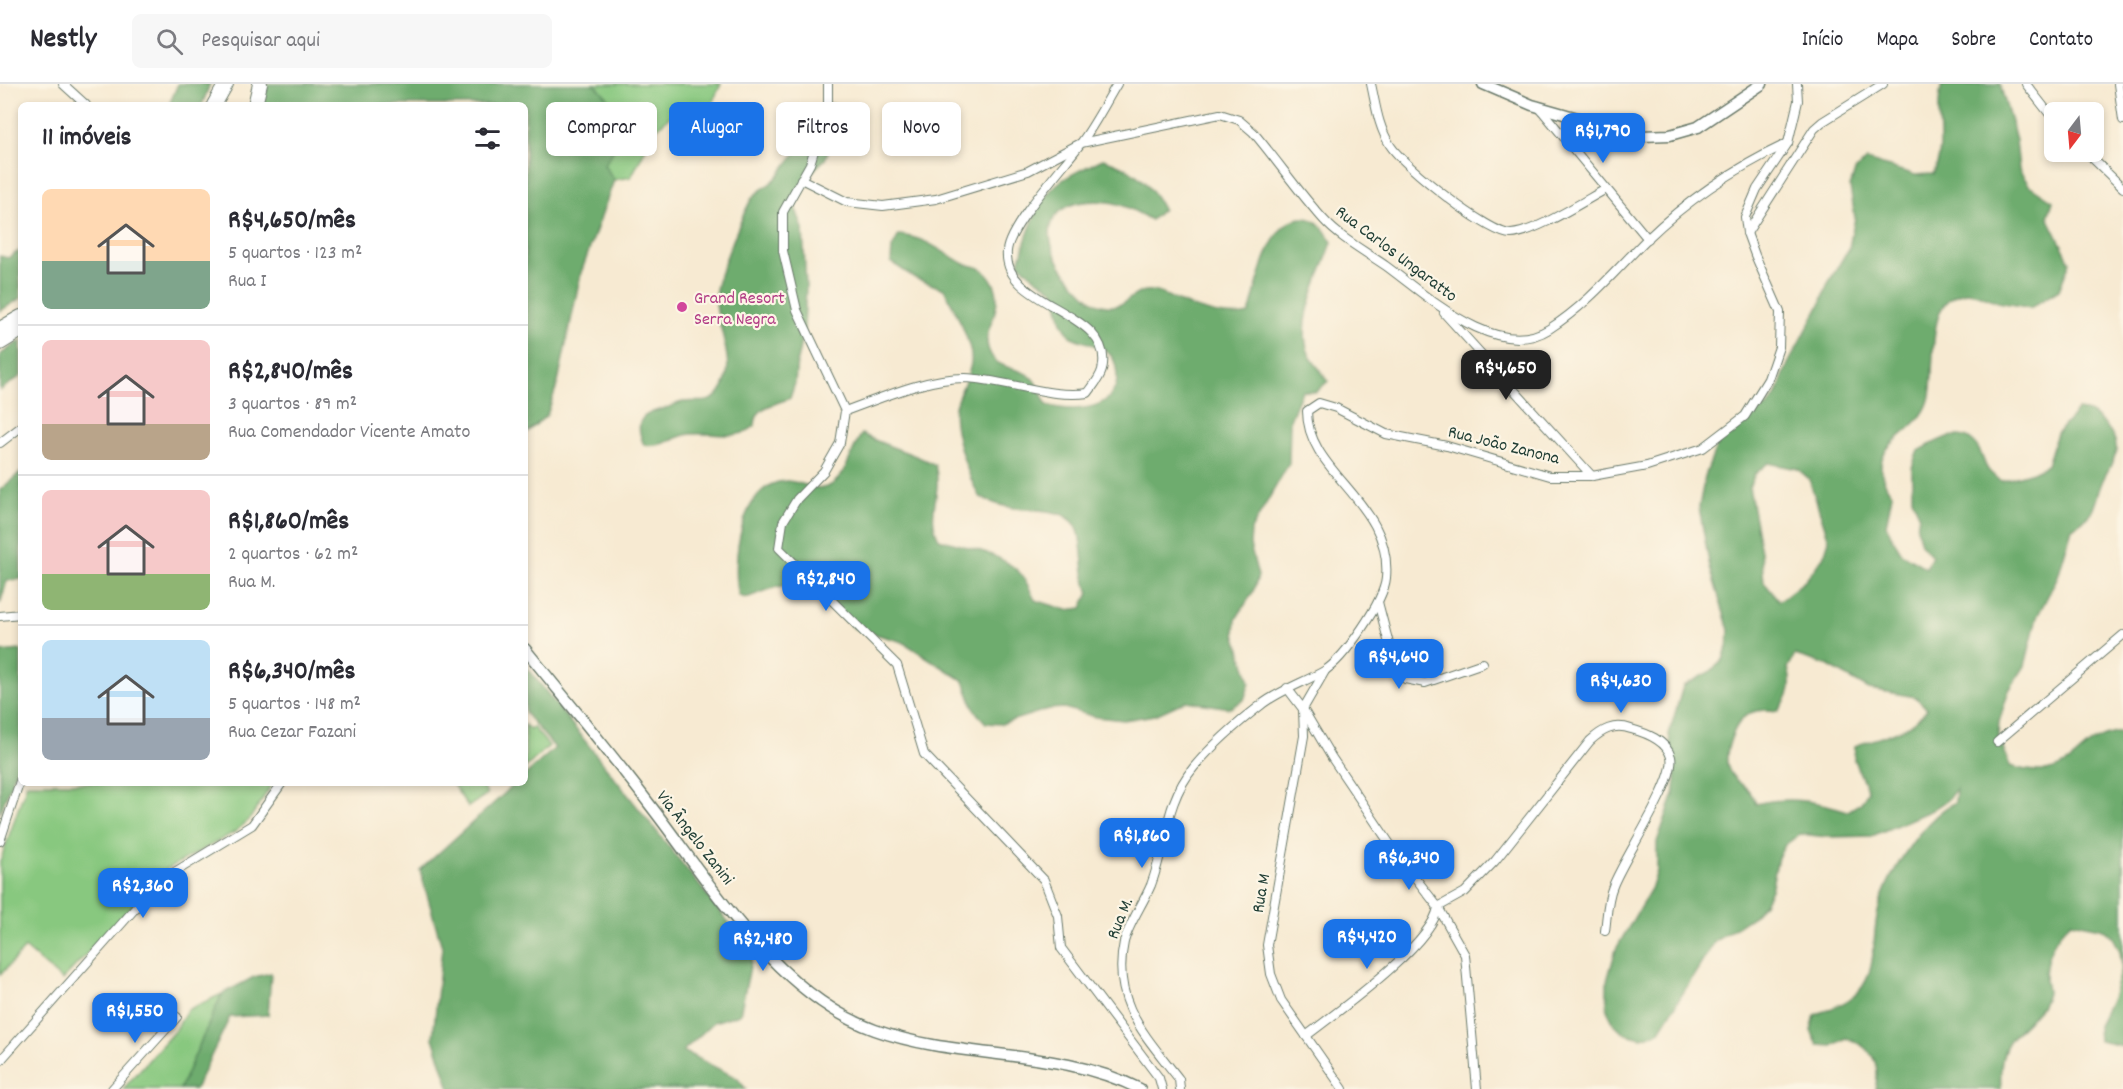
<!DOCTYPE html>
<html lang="pt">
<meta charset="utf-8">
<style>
:root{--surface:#fff;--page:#f7f7f7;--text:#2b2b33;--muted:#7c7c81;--line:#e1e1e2;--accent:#1a73e8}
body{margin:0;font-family:Dekko,sans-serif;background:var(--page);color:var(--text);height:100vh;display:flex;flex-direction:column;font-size:22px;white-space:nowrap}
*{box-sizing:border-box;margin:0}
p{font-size:20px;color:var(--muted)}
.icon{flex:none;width:33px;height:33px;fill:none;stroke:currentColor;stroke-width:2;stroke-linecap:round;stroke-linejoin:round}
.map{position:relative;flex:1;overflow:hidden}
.sheet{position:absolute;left:18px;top:18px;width:510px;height:684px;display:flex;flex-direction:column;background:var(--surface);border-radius:9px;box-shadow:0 3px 9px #0003}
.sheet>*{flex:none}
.hud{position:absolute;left:546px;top:18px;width:570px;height:54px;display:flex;gap:12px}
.needle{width:39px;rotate:196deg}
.controls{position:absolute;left:2044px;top:18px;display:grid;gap:12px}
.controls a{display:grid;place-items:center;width:60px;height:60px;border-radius:9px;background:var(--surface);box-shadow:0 3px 9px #0003;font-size:30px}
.price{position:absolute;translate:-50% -51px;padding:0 14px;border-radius:12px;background:var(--accent);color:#fff;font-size:20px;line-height:39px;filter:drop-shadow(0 2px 3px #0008)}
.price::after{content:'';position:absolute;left:50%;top:36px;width:18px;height:14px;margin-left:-9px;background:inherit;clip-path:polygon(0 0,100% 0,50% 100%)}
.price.on{background:#222;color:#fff}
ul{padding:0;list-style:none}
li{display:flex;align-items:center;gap:18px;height:150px;padding:0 24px}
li+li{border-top:2px solid var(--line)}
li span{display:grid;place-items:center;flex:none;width:168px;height:120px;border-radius:9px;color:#555}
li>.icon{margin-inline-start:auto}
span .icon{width:72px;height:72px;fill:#fffc;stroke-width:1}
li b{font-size:26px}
h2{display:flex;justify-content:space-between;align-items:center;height:72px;padding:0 24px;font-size:26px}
.pill{padding:0 21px;border-radius:9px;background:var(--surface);box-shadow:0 3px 9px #0003;font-size:21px;line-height:54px}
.pill.on{background:var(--accent);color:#fff}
header{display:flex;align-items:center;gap:36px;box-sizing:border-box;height:84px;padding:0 30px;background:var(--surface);border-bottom:2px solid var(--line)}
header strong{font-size:28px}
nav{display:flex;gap:33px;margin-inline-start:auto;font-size:21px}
.search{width:420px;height:54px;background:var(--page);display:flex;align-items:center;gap:15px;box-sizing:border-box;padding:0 21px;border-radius:9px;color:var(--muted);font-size:22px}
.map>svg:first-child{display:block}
.green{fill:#88c87f;stroke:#54825a;stroke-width:1.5}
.forest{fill:#6eac6e;stroke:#467451;stroke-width:1.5;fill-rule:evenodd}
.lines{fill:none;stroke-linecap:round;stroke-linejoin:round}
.minor-casing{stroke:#6b7a6b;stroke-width:10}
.tertiary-casing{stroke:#6b7a6b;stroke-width:13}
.primary-casing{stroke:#6b7a6b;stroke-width:16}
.minor{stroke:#fff;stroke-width:8}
.tertiary{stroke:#fff;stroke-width:10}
.primary{stroke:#fff;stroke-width:14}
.hotel-dot{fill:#d1479c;stroke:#fcf5e5;stroke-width:2}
.labels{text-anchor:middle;stroke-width:4.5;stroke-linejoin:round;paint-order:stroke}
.street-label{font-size:18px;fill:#1f3d34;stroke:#fcf5e5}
.hotel-label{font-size:18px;fill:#b23c85;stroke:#fcf5e5;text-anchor:start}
</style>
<header>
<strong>Nestly</strong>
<div class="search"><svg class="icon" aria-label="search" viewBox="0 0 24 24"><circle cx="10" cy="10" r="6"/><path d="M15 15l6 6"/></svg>Pesquisar aqui</div>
<nav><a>Início</a><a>Mapa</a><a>Sobre</a><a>Contato</a></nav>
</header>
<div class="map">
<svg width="2123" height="1005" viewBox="0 0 2123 1005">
<rect width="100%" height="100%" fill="#fcf5e5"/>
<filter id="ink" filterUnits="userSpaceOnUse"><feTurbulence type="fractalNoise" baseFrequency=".0167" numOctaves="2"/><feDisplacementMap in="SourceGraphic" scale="12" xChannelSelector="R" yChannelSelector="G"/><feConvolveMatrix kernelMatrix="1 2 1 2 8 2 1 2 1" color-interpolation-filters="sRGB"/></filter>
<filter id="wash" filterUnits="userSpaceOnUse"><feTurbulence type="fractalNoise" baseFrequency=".008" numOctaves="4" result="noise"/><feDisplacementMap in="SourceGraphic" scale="24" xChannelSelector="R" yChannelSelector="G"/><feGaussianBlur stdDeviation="1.35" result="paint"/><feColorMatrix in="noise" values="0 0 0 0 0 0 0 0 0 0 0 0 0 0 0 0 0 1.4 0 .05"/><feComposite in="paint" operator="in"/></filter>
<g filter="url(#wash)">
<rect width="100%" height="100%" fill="#f7ead2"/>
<g class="green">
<polygon points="595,0 721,0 700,46 674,29 656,45 631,93 614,96 604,81"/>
<polygon points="525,641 530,646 533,643 549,662 525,684"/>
<polygon points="27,699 273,699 249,736 235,748 167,785 62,896 25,864 0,891 0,778"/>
<polygon points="452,699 480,699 487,710 468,723"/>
<polygon points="222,910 180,1005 123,1005 177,944 187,926"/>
</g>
<g class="forest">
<polygon points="178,0 210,0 202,21 169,21"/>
<polygon points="268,0 595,0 617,24 626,47 604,81 614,96 581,189 558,298 547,331 525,350 525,21 260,21"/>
<path d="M1942,0H2000L2016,56L2019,86L2029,101L2053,117L2048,133L2070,178L2059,206L2030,224C2019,221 2009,220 1998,218C1989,215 1977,208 1967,208C1964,208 1957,210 1954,212C1926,224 1936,292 1929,316C1918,356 1856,358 1892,411L1886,441L1901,469L1926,484L1932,472L1921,460L1917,444L1919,430L1912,414V384L1917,368C1932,360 1958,342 1974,359C1988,373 1978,384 2002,397L2033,388L2047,381L2057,349L2078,326C2095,328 2093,331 2105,341C2123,361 2117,370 2105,392C2092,416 2101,428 2072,444L2058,492L2037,533L2025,582L2009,606L1999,638L1998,652L2010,682C2080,703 2070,653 2123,648V962L2099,957L2098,942L2112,914L2122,882L2120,867L2113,853L2101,844L2071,838C2055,852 2045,872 2045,895C2045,899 2047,904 2047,909C2043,928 2020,941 2010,956C2001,968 2000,990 2001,1005H1875C1882,979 1871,962 1846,954L1832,962L1818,961L1811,947L1815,931C1831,924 1848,920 1859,907C1877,887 1872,857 1877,833C1884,794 1921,737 1955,718L1956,705L1947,716L1932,726L1872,752L1828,753L1800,750L1785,761L1778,773L1771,806L1764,819L1755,831L1715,857L1659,948L1642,954L1626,950L1614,940L1607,926V897L1616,865L1652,803L1657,787V758L1674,710L1676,696L1669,650L1683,602L1711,587L1723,576L1728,560L1729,546L1710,484L1699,423L1705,392L1717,361L1727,349L1739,338L1767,323L1776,311L1788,280L1822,217L1827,201L1849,164L1855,134L1850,103L1855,87L1867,76L1915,91L1933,90C1948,62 1933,30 1942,0ZM1768,379L1798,385L1809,395L1829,456L1824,472L1806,496L1779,517L1764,498L1761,468L1749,403L1755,390ZM1795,571L1827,581L1869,605L1916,613L1927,625C1910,648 1881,652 1855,662L1854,676L1868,707L1861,719L1848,727C1816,717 1788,712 1756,720C1751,702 1737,701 1730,688C1721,672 1734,637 1750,629C1759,625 1768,626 1778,627C1790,612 1793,602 1788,584Z"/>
<path d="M832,20L840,23L845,30L825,75L806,94L794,112V120L803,145L806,203L804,244L797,276L795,299L790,314C775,321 756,321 755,341C739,360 706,345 685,351C671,355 659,364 644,361C632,334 644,330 666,324C672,322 676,319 683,318C697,316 710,322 720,308C741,279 712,238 716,206C718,192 745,123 753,113C760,105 771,101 777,93C784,85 790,76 797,67C812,47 803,26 832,20Z"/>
<path d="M1103,75C1133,84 1148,97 1163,125L1151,136C1138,129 1124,120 1109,118C1043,111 1034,154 1074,199C1084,209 1091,220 1107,222C1126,225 1134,204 1152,207C1163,208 1172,215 1182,219C1203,227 1227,235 1249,230C1257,204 1269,131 1305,134C1319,135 1325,147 1332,158C1322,190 1295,237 1309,270C1313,279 1323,288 1328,297L1316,308L1302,307L1290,336L1289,379L1251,446L1250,461L1258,492L1253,508L1236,535L1235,549L1250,598L1244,616L1230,624L1186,617L1155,631L1124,636L1096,633L1064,624L1049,625L1001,640L986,639L975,627L964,597L903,558L854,544L832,522L791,501L776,503L746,514L739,512C731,479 740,398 786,397C800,397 818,409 831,401C849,389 850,366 862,350C886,363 912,368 935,381C943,411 925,429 939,455C965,463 998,468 1018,487C1026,494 1030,507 1035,516L1067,526L1082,524L1089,509C1081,489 1084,470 1079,449C1071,420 1030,428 1009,423C998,421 988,417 979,412C968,391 951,345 955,323C959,307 969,294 971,279C974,261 953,222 944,205L915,194L891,178L892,164L899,151C930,154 939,168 965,180C971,182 978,182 983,186C991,192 997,203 997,214C998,234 979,251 991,271C999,286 1020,283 1031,293C1038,299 1042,313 1047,321C1070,328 1113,328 1117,296C1117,289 1116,278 1112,273C1103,261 1083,259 1070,252L1062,238L1054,207L1030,190L1019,179C1027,151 1037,114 1061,97C1074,88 1089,82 1103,75Z"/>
<polygon points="19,167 21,214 0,227 0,172 8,174"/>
<polygon points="21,256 21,292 0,306 0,271"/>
<polygon points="21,388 21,495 7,497 0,520 0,406"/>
<polygon points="21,566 21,671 0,730 0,568"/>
<polygon points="525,581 753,869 740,930 714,938 683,967 737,994 746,1005 450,1005 433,954 442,863 420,786 516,699 525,699 525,691 555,664 525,629"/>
<polygon points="271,889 268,931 230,933 195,1005 180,1005 222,910 254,893"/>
</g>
</g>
<g filter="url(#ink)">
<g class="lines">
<g class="minor-casing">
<g id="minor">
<polyline points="63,0 86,21"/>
<polyline points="828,0 828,21 810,80 783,128 783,167 797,226 845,327 840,359 824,387 797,415 783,438 779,464 897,581 924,670 1044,796 1058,832 1061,864 1159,994 1162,1005"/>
<path d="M1371,0C1376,22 1378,42 1390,61C1402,81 1489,150 1511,150C1534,149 1584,117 1606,105"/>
<polyline points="2026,0 2055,37"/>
<polyline points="2118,0 2123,36"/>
<polyline points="1538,22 1648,155"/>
<polyline points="2086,68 2123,104"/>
<path d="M801,95L847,118L883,122L936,115L1028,87L1081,59L1220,30L1239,36L1253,48C1277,76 1299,109 1324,136C1340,154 1366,168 1386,182C1426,211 1497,278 1549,245C1587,221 1615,187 1646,156C1686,117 1737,83 1788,59"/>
<polyline points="1747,149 1814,45 1822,38 1883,0"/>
<polyline points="1444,229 1592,392"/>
<path d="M845,327C882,314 925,294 965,294C1004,295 1050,315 1088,309C1093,302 1100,294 1102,286C1117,226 1002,224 1007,167C1009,142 1065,81 1081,59C1095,40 1105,20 1117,0"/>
<polyline points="0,359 21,343"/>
<polyline points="1378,518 1393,575 1405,595 1425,599 1483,579"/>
<polyline points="0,532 21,530"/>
<polyline points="1325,587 1303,625 1332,674 1396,769 1438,823 1465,871 1477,1005"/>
<polyline points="1287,604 1303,625 1304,652 1267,861 1271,890 1281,916 1343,1005"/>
<polyline points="1997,658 2123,551"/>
<polyline points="0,757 21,694"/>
<path d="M1306,952C1337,928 1433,860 1438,823L1465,808L1495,777L1590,657C1602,646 1614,639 1631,645C1646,649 1666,656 1671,673C1677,696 1623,775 1613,802C1607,816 1607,833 1605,847"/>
<polyline points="0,977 140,819 173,789 252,741 282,699"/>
<polyline points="112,1005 177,933"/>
<path d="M1180,1005L1179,995C1145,951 1111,918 1124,858C1129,839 1143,820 1151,801C1167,760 1164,719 1194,683C1211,663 1239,638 1261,621C1280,606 1303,599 1324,587C1344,575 1384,517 1386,494C1393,418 1307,390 1307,327L1319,319L1336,324L1386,350L1447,362L1550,392H1592L1647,382L1703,364L1745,332L1768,295L1779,263L1780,228L1755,171L1747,149L1745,133L1757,105L1788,59L1798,17L1797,0"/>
</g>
</g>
<g class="tertiary-casing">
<g id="tertiary">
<polyline points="1483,0 1532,21 1641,52 1670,51 1698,43 1762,0"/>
<path d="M525,565C567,617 610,668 650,721C712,801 776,910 875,946C961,977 1057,963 1140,1005"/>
</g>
</g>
<g class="primary-casing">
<g id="primary">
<polyline points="214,21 226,0"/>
<polyline points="255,21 260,0"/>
<polyline points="0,245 21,233"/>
<polyline points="0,259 21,246"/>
</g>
</g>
<use href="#minor" class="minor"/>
<use href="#tertiary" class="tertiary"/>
<use href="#primary" class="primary"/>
</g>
</g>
<circle class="hotel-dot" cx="682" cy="223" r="6"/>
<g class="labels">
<g class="street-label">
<text transform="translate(1397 169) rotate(37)" y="6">Rua Carlos Ungaratto</text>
<text transform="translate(1504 360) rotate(14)" y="6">Rua João Zanona</text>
<text transform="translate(696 753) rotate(52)" y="6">Via Ângelo Zanini</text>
<text transform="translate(1260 809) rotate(-80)" y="6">Rua M</text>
<text transform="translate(1119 834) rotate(-68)" y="6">Rua M.</text>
</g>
<g class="hotel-label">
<text x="694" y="219">Grand Resort<tspan x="694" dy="21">Serra Negra</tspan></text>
</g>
</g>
</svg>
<div class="controls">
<a><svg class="needle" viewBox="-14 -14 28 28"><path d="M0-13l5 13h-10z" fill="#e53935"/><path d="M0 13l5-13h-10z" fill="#7c7c81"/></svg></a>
</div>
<b class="price" style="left:1603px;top:80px">R$1,790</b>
<b class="price on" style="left:1506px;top:317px">R$4,650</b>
<b class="price" style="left:826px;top:528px">R$2,840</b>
<b class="price" style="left:1399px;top:606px">R$4,640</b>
<b class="price" style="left:1621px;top:630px">R$4,630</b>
<b class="price" style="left:1142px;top:785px">R$1,860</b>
<b class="price" style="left:1409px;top:807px">R$6,340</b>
<b class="price" style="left:143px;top:835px">R$2,360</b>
<b class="price" style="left:1367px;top:886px">R$4,420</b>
<b class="price" style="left:763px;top:888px">R$2,480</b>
<b class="price" style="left:135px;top:960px">R$1,550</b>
<div class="hud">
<a class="pill">Comprar</a>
<a class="pill on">Alugar</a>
<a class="pill">Filtros</a>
<a class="pill">Novo</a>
</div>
<section class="sheet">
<h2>11 imóveis<svg class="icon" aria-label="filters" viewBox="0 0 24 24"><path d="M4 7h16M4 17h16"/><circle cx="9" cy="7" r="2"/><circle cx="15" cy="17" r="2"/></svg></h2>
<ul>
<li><span style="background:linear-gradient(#ffd9b3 60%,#7fa58c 0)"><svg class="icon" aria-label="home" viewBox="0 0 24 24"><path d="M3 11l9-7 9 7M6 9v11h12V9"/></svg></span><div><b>R$4,650/mês</b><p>5 quartos · 123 m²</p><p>Rua I</p></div></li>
<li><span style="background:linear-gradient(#f6c9c9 70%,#b9a48a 0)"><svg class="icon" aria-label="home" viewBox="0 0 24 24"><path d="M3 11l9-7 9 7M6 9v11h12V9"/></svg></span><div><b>R$2,840/mês</b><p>3 quartos · 89 m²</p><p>Rua Comendador Vicente Amato</p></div></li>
<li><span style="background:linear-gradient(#f6c9c9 70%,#8fb573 0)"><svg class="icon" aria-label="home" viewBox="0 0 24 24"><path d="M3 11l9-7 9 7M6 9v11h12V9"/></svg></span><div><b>R$1,860/mês</b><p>2 quartos · 62 m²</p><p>Rua M.</p></div></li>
<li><span style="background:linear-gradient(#bfe0f5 65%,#9aa5b1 0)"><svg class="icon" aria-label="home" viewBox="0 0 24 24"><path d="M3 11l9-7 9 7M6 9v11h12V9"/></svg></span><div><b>R$6,340/mês</b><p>5 quartos · 148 m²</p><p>Rua Cezar Fazani</p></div></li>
</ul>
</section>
</div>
